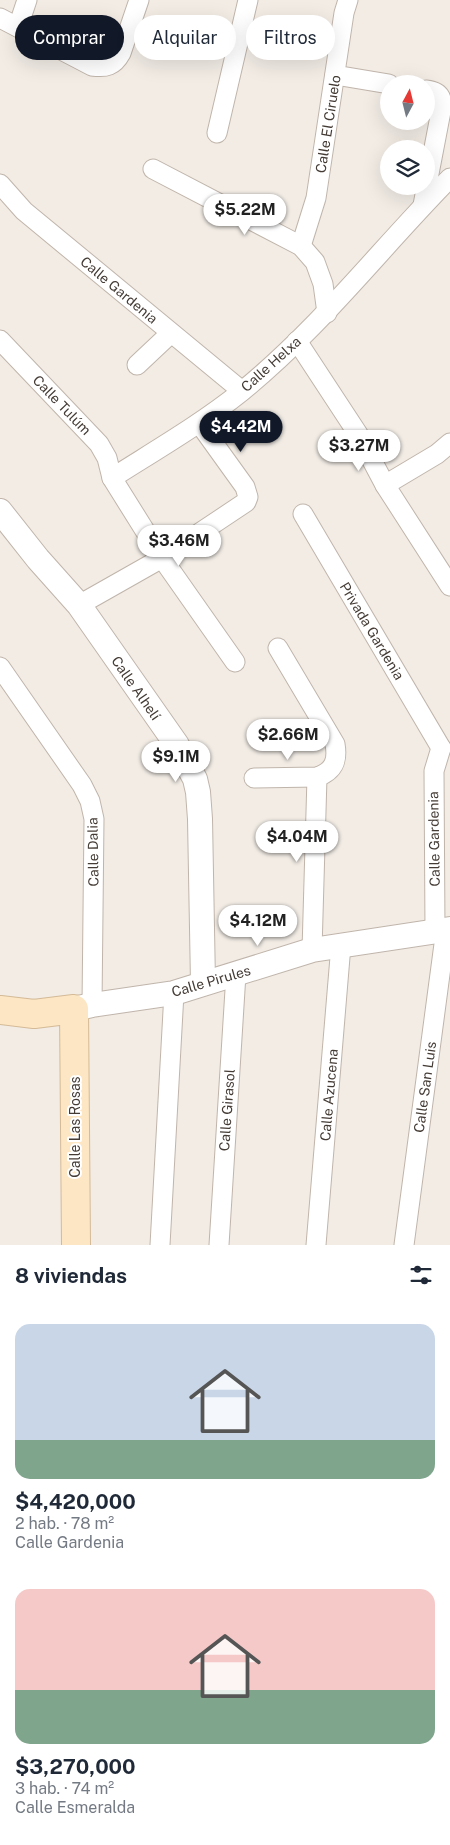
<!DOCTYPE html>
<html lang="es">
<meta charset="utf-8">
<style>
:root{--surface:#fff;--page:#f6f6f7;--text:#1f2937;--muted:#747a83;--accent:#111827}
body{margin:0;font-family:"Public Sans",sans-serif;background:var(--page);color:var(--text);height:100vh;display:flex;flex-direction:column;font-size:19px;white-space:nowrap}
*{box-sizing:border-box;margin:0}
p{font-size:16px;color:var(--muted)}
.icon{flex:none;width:28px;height:28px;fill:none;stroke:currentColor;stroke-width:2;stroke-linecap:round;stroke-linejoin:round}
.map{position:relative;height:1245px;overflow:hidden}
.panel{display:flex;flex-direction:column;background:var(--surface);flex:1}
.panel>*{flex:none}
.banner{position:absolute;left:15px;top:15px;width:420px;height:45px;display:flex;gap:10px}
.needle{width:32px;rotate:7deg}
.tools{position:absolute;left:380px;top:75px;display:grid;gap:10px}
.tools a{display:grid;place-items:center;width:55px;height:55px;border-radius:50%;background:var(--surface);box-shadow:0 5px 20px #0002;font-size:25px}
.price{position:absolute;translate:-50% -42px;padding:0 11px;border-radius:18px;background:#fff;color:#222;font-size:16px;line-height:32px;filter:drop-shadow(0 1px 2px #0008)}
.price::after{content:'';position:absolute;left:50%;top:30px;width:15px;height:11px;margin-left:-8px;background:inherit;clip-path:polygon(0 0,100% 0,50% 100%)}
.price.active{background:var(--accent);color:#fff}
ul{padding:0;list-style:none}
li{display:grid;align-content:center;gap:10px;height:265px;padding:0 15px}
li span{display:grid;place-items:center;height:155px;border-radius:15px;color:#555}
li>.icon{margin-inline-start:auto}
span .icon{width:90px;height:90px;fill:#fffc;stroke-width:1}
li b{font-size:21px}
h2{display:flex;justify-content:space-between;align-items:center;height:60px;padding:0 15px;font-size:21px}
.chip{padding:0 18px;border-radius:22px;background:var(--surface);box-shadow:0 5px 20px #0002;font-size:18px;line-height:45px}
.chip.active{background:var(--accent);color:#fff}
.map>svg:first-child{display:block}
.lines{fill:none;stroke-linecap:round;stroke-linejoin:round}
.minor-casing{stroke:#c0b5ab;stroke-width:21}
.tertiary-casing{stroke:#c0b5ab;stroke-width:26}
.secondary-casing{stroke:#d4ba97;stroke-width:30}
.minor{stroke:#fff;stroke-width:19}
.tertiary{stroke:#fff;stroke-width:24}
.secondary{stroke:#fde6c3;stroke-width:28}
.labels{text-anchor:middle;stroke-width:4;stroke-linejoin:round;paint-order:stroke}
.street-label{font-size:14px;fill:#443b35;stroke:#fff}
</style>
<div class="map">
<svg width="450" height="1245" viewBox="0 0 450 1245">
<rect width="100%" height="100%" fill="#f2ece5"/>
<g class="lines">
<g class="minor-casing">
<g id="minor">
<path d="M0,18L92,66C106,68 114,66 121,53L139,0"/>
<polyline points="18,27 27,0"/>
<polyline points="335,75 389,84"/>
<polyline points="217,133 248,0"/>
<polyline points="153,169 301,246 315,262 323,284 327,313"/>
<polyline points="0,184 24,211 242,391"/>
<path d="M423,205L442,106C442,95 436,91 426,90"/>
<polyline points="301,246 316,198 344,13 348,0"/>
<polyline points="0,340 99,444 107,458 112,478 162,558 235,662"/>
<polyline points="297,341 358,434 385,485 450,586"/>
<polyline points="137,365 171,333"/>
<path d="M112,478C156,450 201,424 241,392C319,329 380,249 450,178"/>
<polyline points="385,485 437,454 450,443"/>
<polyline points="303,514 441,748"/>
<polyline points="79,605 162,558 246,502 248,497 245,487 199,423"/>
<polyline points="0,667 82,785 90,801 94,819 92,1005"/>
<path d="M254,778L317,777C334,771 338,761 335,744L278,648"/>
<polyline points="435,930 434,771 441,748"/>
<polyline points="312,950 317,777"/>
<polyline points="160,1245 174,993"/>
<polyline points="219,1245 236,974"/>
<polyline points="316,1245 341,945"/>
<polyline points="404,1245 446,929"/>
</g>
</g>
<g class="tertiary-casing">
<g id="tertiary">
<polyline points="0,511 38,559 79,605 177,745 195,779 198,792 200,819 203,983"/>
<polyline points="74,1009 92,1005 174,993 312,950 450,929"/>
</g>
</g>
<g class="secondary-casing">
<polyline id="secondary" points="0,1010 34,1014 74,1009 76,1245"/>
</g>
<use href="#minor" class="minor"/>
<use href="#tertiary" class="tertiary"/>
<use href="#secondary" class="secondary"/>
</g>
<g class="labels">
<g class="street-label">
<text transform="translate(328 124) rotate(-81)" y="5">Calle El Ciruelo</text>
<text transform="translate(119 290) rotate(40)" y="5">Calle Gardenia</text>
<text transform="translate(271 364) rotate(-42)" y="5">Calle Helxa</text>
<text transform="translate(62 405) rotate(46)" y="5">Calle Tulúm</text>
<text transform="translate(372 631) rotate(59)" y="5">Privada Gardenia</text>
<text transform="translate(136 688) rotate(55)" y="5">Calle Alhelí</text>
<text transform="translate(434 839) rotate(-91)" y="5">Calle Gardenia</text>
<text transform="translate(93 852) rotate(-91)" y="5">Calle Dalia</text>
<text transform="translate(211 981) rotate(-16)" y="5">Calle Pirules</text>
<text transform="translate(425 1087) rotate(-82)" y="5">Calle San Luis</text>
<text transform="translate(329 1095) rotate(-85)" y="5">Calle Azucena</text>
<text transform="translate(227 1110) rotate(-86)" y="5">Calle Girasol</text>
<text transform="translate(75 1127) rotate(-90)" y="5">Calle Las Rosas</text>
</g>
</g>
</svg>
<div class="tools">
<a><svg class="needle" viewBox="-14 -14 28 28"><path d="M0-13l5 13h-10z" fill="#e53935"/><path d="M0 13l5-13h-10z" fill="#747a83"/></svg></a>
<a><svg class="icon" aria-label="layers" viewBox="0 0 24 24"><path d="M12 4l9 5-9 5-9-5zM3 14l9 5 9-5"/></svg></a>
</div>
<b class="price" style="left:245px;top:236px">$5.22M</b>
<b class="price active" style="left:241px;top:453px">$4.42M</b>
<b class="price" style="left:359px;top:472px">$3.27M</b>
<b class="price" style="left:179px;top:567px">$3.46M</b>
<b class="price" style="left:288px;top:761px">$2.66M</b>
<b class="price" style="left:176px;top:783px">$9.1M</b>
<b class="price" style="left:297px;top:863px">$4.04M</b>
<b class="price" style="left:258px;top:947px">$4.12M</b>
<div class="banner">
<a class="chip active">Comprar</a>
<a class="chip">Alquilar</a>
<a class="chip">Filtros</a>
</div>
</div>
<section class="panel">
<h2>8 viviendas<svg class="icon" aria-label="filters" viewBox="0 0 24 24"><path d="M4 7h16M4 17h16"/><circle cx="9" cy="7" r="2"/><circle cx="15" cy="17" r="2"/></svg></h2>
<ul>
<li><span style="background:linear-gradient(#c9d6e8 75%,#7fa58c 0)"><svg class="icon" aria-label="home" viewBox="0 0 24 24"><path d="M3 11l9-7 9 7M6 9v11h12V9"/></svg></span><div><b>$4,420,000</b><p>2 hab. · 78 m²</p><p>Calle Gardenia</p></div></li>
<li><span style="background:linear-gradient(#f6c9c9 65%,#7fa58c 0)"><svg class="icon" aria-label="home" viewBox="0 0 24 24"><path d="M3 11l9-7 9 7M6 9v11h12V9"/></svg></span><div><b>$3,270,000</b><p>3 hab. · 74 m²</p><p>Calle Esmeralda</p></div></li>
</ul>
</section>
